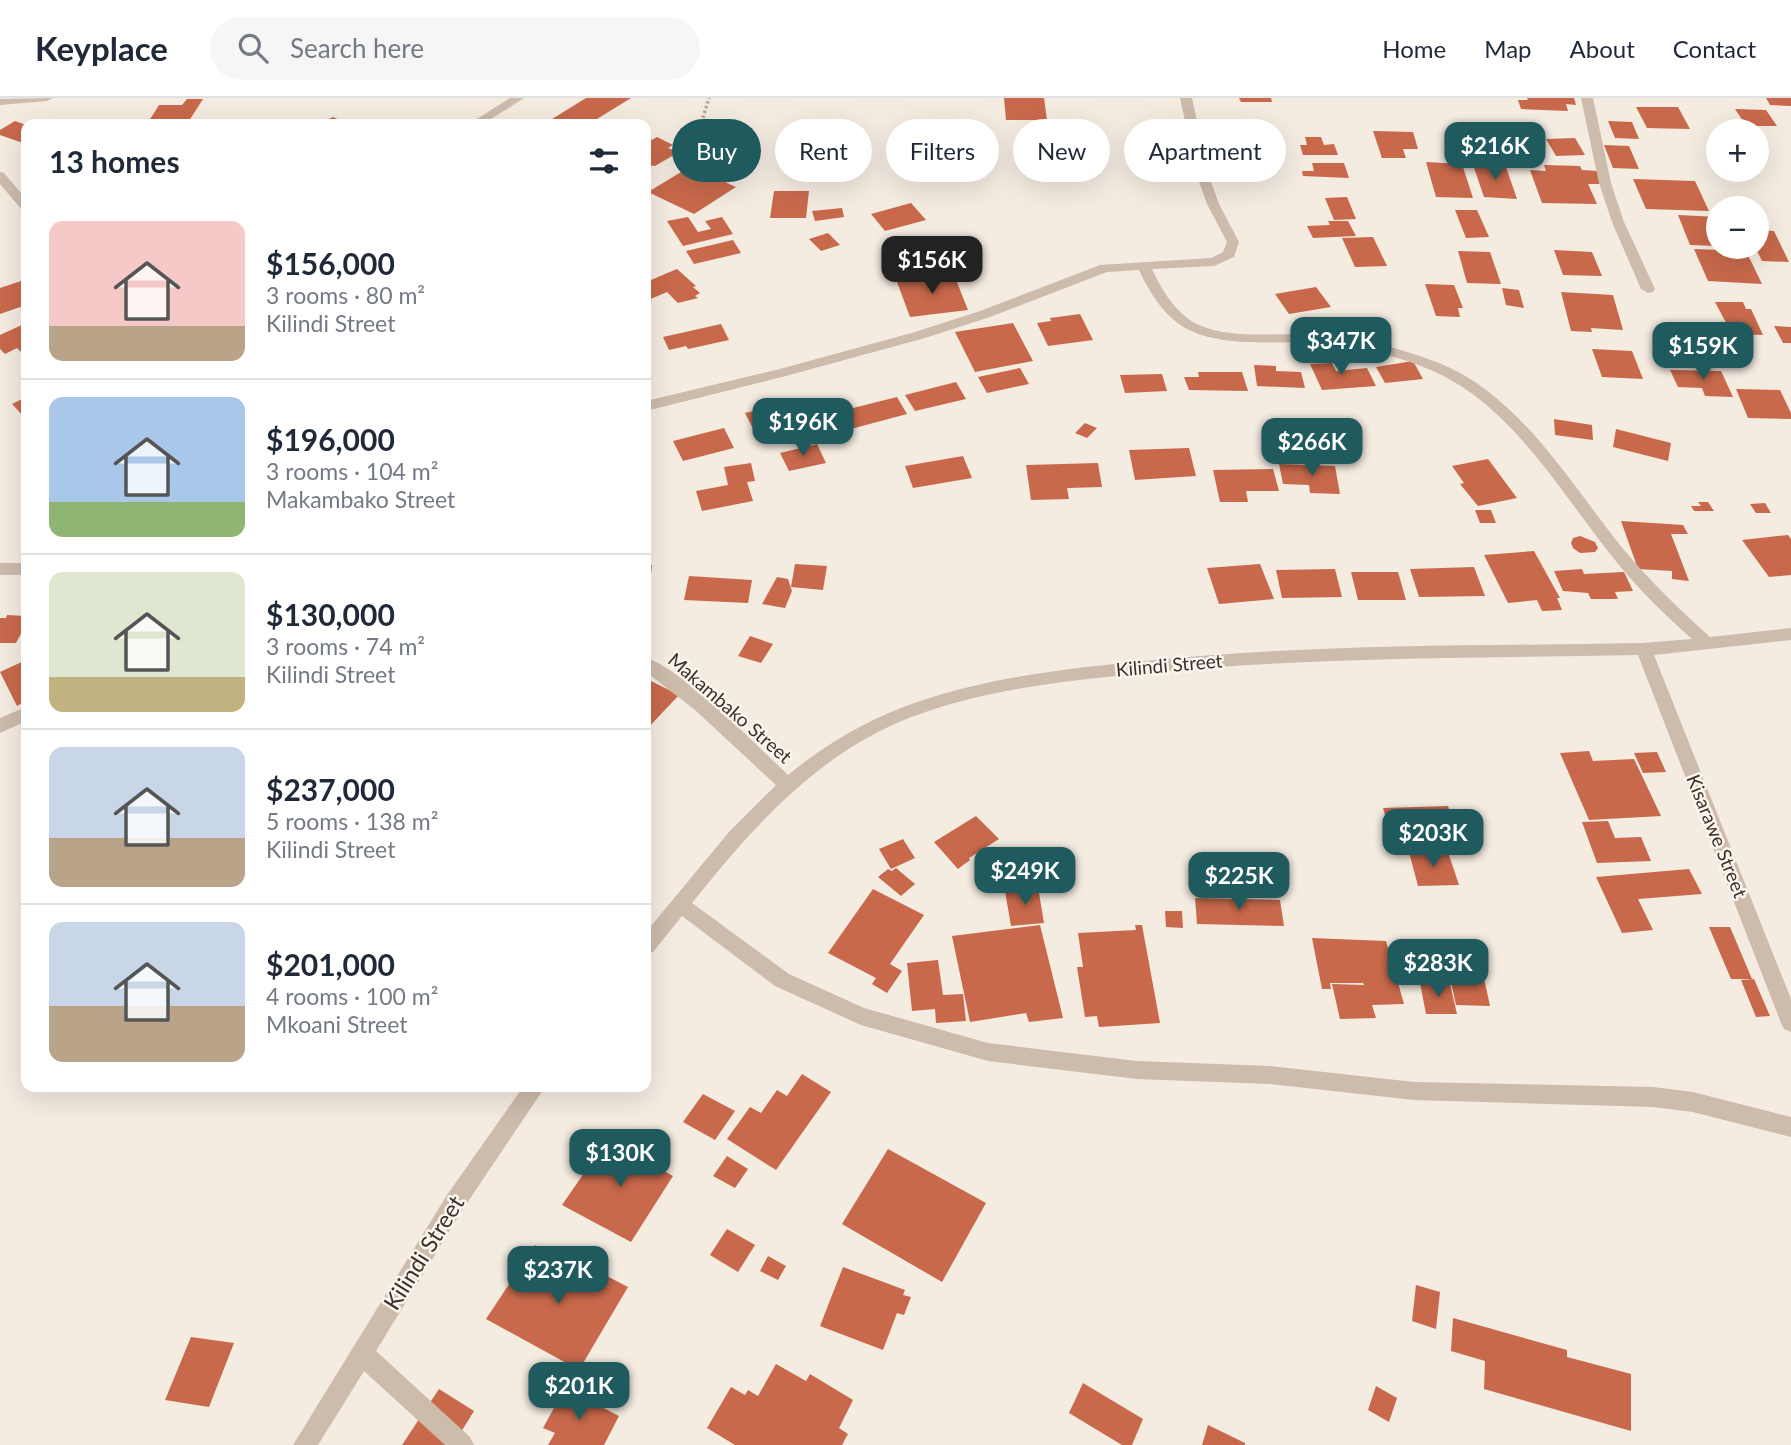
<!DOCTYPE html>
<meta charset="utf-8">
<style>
:root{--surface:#fff;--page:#f6f6f7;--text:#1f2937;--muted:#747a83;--line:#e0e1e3;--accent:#1f5a5e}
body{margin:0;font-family:Lato,sans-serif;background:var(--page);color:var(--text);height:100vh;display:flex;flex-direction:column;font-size:26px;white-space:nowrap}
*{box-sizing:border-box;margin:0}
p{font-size:23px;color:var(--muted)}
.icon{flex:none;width:38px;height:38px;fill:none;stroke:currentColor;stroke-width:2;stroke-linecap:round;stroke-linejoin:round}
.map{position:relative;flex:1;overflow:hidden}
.panel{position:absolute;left:21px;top:21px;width:630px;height:973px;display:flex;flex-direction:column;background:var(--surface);border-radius:14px;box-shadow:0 7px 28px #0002}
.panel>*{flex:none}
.banner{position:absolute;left:672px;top:21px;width:665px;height:63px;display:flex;gap:14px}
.controls{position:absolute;left:1706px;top:21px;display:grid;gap:14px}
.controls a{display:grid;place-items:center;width:63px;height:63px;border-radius:50%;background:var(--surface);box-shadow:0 7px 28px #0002;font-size:35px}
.price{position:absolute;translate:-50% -60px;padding:0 16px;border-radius:14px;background:var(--accent);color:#fff;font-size:23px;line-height:46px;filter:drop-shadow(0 2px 4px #0008)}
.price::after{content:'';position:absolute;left:50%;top:42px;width:21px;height:16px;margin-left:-10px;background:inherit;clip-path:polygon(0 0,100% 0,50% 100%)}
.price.selected{background:#222;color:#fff}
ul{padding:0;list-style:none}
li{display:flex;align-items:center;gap:21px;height:175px;padding:0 28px}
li+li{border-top:2px solid var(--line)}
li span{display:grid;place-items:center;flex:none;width:196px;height:140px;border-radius:14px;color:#555}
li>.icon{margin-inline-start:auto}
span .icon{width:84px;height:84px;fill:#fffc;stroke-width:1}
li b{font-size:30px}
h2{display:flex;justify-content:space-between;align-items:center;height:84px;padding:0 28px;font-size:30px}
.chip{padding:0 24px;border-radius:32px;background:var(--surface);box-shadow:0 7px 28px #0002;font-size:24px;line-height:63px}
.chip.selected{background:var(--accent);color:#fff}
header{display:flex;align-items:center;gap:42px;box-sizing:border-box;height:98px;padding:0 35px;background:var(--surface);border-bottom:2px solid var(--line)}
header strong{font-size:33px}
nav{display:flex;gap:38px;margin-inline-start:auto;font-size:24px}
.search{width:490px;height:63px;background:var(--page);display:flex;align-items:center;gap:18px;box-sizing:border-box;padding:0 24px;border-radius:38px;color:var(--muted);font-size:26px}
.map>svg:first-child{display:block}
.building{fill:#c8694b}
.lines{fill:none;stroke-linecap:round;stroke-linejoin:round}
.path{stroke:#b9a596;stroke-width:3.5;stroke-dasharray:2.5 2.5;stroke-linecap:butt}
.street{fill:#cdbbac;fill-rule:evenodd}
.labels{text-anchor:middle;stroke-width:5;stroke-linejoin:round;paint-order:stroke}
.street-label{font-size:19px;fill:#3b302b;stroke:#fbf5ee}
.near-street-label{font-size:23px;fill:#3b302b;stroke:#fbf5ee}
</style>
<header>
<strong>Keyplace</strong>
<div class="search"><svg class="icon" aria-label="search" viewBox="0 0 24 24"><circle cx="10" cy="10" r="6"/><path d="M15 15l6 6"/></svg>Search here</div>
<nav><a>Home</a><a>Map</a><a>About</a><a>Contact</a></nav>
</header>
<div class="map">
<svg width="1791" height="1347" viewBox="0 0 1791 1347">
<rect width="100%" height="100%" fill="#f4ebe1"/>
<g class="building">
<polygon points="586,0 631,0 589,26 544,26"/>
<polygon points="1004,0 1044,0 1047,22 1006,22"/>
<polygon points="1239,0 1271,0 1272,4 1241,4"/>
<polygon points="1527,0 1574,0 1576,7 1566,6 1568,13 1521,11 1518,2 1528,2"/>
<polygon points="1766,0 1791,0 1791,8 1770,7"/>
<polygon points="187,1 203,1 187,26 147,26 159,7 182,7"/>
<polygon points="1636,9 1678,9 1690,31 1647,30"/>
<polygon points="1735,11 1766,12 1777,28 1751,28 1748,23 1743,23"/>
<polygon points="333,19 348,26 318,26"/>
<polygon points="15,23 26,27 26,43 23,45 0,37 0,32"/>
<polygon points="1608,23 1632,24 1639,41 1615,40"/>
<polygon points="1461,24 1506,25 1511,36 1491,36 1497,49 1513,49 1519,61 1475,60"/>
<polygon points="929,31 935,43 906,47 900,34"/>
<polygon points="1033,33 1062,33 1064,67 1020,64 1020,47 1034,48"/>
<polygon points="1157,33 1184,35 1183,52 1156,49"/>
<polygon points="1373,33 1413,34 1418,51 1403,51 1406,60 1382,60"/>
<polygon points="646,38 652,42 657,39 673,47 668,50 679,54 655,68 646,67"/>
<polygon points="1305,39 1321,39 1324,47 1334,46 1338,57 1303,57 1300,47 1307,47"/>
<polygon points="1575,40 1585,57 1556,58 1546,41"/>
<polygon points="1604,47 1629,48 1639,71 1613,70"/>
<polygon points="1154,54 1175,55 1176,62 1155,62"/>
<polygon points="1426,64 1462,66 1473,100 1436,99"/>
<polygon points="1312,65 1344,65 1349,80 1303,78 1302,73 1314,73"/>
<polygon points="1473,67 1506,69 1517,101 1484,99"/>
<polygon points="1544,67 1580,68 1582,72 1598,73 1604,86 1588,86 1597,106 1542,105 1530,72 1546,73"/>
<polygon points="691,68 736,89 694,116 648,94"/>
<polygon points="1633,81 1695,83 1709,113 1646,111"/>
<polygon points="774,93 809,93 806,120 770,120"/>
<polygon points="1347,99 1356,121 1334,122 1325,100"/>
<polygon points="911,105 926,122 885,133 871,116"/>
<polygon points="842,110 844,119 815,123 812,113"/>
<polygon points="1455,112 1477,112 1489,139 1466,140"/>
<polygon points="1678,117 1718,119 1718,148 1690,147"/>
<polygon points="688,119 698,134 711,131 705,123 722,119 733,136 683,148 667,123"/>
<polygon points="1328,123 1348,123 1356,138 1313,140 1307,128 1330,127"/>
<polygon points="1757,132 1774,133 1789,164 1762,163 1755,149"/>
<polygon points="828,135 840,147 821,153 809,141"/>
<polygon points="1373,139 1387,168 1355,169 1342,140"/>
<polygon points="733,142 741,155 694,166 686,153"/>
<polygon points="1694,151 1746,153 1762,186 1708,183"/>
<polygon points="1554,152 1592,154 1602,178 1563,177"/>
<polygon points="1458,153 1490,154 1501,186 1467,185"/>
<polygon points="677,171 696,188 693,189 700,195 695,198 698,200 678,205 667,194 646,203 646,184"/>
<polygon points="954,177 968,212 910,219 897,184"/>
<polygon points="24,182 26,187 26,207 0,216 0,190"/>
<polygon points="1425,186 1454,187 1463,210 1458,210 1460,219 1436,218"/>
<polygon points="1316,189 1331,209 1289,216 1275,196"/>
<polygon points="1502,190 1519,192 1524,210 1506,207"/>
<polygon points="1561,194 1613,197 1623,232 1591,230 1592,234 1571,233"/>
<polygon points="1715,204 1743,204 1746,211 1751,211 1763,237 1732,236"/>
<polygon points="1080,216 1093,242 1048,248 1037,225 1051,223 1050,220"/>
<polygon points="26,225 26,255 23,256 17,250 5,256 0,251 0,237"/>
<polygon points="1013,225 1033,263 975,274 955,234"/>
<polygon points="721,226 729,242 688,251 686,248 669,252 663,239"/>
<polygon points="1774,228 1791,229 1791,245 1783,245"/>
<polygon points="1728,246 1743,246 1748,256 1732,255"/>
<polygon points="1592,251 1632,253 1643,281 1602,279"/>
<polygon points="1413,263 1423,281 1385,285 1376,269"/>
<polygon points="1332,265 1336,273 1367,270 1376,288 1322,292 1310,266"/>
<polygon points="1254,267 1276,268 1276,273 1301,274 1305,290 1257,288"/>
<polygon points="1020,270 1029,286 987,295 978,279"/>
<polygon points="1670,272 1721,273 1733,299 1705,298 1702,290 1678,289"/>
<polygon points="1198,274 1242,274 1248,293 1189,292 1184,279 1199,279"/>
<polygon points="1162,276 1167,293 1125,295 1120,277"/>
<polygon points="956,284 966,301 915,313 905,297"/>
<polygon points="1736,291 1780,292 1791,315 1791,321 1748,320"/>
<polygon points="26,299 26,321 12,306"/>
<polygon points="897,299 907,316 851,331 841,313"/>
<polygon points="771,309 776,319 805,311 815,330 760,344 745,315"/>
<polygon points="1554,321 1592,327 1593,342 1555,337"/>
<polygon points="1085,325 1097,330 1087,340 1075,335"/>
<polygon points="724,330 734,350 683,363 673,343"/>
<polygon points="1616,331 1671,345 1668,363 1613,349"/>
<polygon points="817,346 826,365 789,373 780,355"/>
<polygon points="1189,350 1196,378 1135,382 1129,352"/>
<polygon points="963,358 972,380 913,390 905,368"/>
<polygon points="1488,361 1517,400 1478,408 1460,386 1464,385 1452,368"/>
<polygon points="751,365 755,383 747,384 753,403 702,413 696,393 728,387 724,369"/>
<polygon points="1098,365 1102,389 1067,390 1069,401 1031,402 1026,367"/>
<polygon points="1279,366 1335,368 1340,396 1310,395 1309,387 1283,386"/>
<polygon points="1273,371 1279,393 1246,393 1248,404 1220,404 1213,372"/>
<polygon points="1698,404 1708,404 1714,413 1694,413 1691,408 1701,408"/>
<polygon points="1765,405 1771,415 1756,415 1750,406"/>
<polygon points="1475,412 1491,412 1496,425 1480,425"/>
<polygon points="1621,423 1683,427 1688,436 1671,436 1689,483 1672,481 1672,473 1638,471"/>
<polygon points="1788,437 1791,441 1791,477 1769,479 1742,442"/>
<polygon points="1580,438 1595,444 1598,450 1595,454 1580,455 1573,450 1571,445 1573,440"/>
<polygon points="1534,453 1560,500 1557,500 1562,512 1542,513 1537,502 1508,505 1484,457"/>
<polygon points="795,466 827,468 823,492 791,489"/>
<polygon points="1260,466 1274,501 1219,506 1207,470"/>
<polygon points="646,467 652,467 649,493 646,494"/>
<polygon points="1474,469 1485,498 1419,499 1410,471"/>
<polygon points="1335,471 1342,499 1282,500 1276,472"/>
<polygon points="1582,471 1584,476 1624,474 1633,493 1615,494 1618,501 1591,501 1588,495 1563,493 1554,473"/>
<polygon points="1351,474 1398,474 1406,502 1358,502"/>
<polygon points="689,478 752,482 748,505 684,502"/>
<polygon points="777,479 788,481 792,493 785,510 762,506"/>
<polygon points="7,517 26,518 26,526 16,545 0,545 0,520 6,520"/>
<polygon points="750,538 773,546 761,565 738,558"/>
<polygon points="26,562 26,603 17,608 0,574"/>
<polygon points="649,582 679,597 646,632 646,584"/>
<polygon points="1589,653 1593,663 1634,661 1661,718 1589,722 1560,655"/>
<polygon points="1657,654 1666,674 1643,675 1634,655"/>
<polygon points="1448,708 1461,746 1394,748 1383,710"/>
<polygon points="976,718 999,741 969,760 970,762 958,771 934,744"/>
<polygon points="1608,723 1615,740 1641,739 1651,763 1597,765 1582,724"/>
<polygon points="903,741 915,760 891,771 879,751"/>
<polygon points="1409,754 1448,754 1459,787 1418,788"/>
<polygon points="896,770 915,786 901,798 878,779 888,771 892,773"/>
<polygon points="1689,771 1702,796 1638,801 1653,832 1622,835 1596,779"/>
<polygon points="1038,789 1044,825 1011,828 1005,793"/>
<polygon points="873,791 924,817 890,866 902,873 887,895 872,886 876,880 828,855"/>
<polygon points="1195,800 1280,802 1284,828 1197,826"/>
<polygon points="1165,813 1182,813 1183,830 1166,829"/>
<polygon points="1040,827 1063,920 1029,924 1026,915 970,924 952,838"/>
<polygon points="1135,827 1142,827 1160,925 1099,929 1097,918 1085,919 1077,869 1083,869 1078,835 1136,832"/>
<polygon points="1709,829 1730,829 1752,881 1731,881"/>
<polygon points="1312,840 1386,843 1404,906 1372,907 1376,920 1340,921 1332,886 1364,887 1363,885 1330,885 1331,891 1322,891"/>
<polygon points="938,862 943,897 963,896 966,923 936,925 935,911 912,913 907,865"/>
<polygon points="1450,879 1484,880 1490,908 1456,907"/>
<polygon points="1754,881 1770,918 1756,919 1741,882"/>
<polygon points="1420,885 1450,886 1457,916 1426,916"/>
<polygon points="802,976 831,994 776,1072 727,1041 750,1009 761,1015 777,992 787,998"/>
<polygon points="703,996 735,1013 715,1042 683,1024"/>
<polygon points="627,1040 666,1059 659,1070 673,1078 631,1144 562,1107 602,1049 616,1057"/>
<polygon points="888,1051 986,1105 942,1184 842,1126"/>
<polygon points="727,1058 748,1071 735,1090 713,1078"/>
<polygon points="727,1131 755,1147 738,1174 710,1157"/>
<polygon points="535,1147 572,1166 574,1161 628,1189 579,1272 486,1221"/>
<polygon points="768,1158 786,1168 778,1182 760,1173"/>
<polygon points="843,1169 905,1192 903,1197 911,1199 904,1217 897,1215 883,1252 820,1228"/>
<polygon points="1416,1187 1440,1194 1436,1231 1412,1223"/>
<polygon points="1453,1220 1567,1252 1567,1259 1631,1276 1631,1333 1484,1291 1485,1263 1451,1253"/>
<polygon points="191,1239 234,1245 209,1309 165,1302"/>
<polygon points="776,1266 806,1283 810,1276 853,1302 839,1330 848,1336 842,1347 735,1347 707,1330 731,1289 745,1297 748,1292 758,1298"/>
<polygon points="1083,1285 1143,1321 1132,1347 1122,1347 1069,1315"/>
<polygon points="1376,1288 1397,1300 1389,1324 1368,1312"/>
<polygon points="565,1290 619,1318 604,1347 548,1347 555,1335 543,1330"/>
<polygon points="439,1291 474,1313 453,1347 402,1347"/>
<polygon points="1208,1327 1245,1345 1245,1347 1202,1347"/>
</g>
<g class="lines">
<polyline class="path" points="697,39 709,0"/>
<g class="street">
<polygon points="53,0 47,3 0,7 0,1"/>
<polygon points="510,0 524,0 483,26 469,26"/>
<path d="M1180,0H1192L1209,78L1219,106L1239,144L1234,159L1214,168L1152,171C1162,193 1177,217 1199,227C1233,242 1279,234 1315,237C1357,239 1400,250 1439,265C1521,298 1571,387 1624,452C1650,483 1680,512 1710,539L1791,530V542L1654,557L1791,901V934L1784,931L1781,925L1638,557C1474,560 1310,559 1146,575C1056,584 960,593 878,634C802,673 745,739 692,805L789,876L864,910L988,945L1137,963L1270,968L1414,984L1653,989L1693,994L1791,1019V1039L1693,1014L1653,1009L1414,1002L1270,986L1137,981L988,963L861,927L775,888L682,818L653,854L646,856V834L729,734L776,687L695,612L646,574V560C683,571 757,648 788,677C822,649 860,626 901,610C982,579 1070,570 1155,562C1317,546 1480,548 1642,545L1692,541C1663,515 1635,488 1611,457C1559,392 1512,308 1433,273C1395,256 1350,247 1309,245C1271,243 1225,249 1189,232C1166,221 1149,194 1139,172L1107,174L990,219L925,240L782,279L646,313V303L780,271L915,234L980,213L1100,167L1211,160L1223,154L1227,144L1207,106L1197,78Z"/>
<polygon points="1581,0 1593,0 1611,85 1624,124 1655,191 1653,194 1648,195 1641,191 1612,124 1599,85"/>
<polygon points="0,74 4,75 26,101 26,113 22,112 0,86"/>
<rect x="0" y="465" width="26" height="12"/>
<polygon points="26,609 26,623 0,635 0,620"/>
<polygon points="523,989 545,989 463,1111 376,1253 470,1339 474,1347 445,1347 364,1273 318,1347 293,1347 447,1097"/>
</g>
</g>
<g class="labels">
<g class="street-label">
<text transform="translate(1169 567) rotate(-5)" y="7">Kilindi Street</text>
<text transform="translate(730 610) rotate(41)" y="7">Makambako Street</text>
<text transform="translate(1717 738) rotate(68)" y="7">Kisarawe Street</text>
</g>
<g class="near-street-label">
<text transform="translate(424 1155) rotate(-58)" y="8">Kilindi Street</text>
</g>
</g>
</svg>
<div class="controls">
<a>+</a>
<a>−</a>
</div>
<b class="price" style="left:1495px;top:84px">$216K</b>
<b class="price selected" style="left:932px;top:198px">$156K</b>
<b class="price" style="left:1341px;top:279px">$347K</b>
<b class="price" style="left:1703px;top:284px">$159K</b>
<b class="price" style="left:803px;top:360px">$196K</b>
<b class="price" style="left:1312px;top:380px">$266K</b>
<b class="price" style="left:1433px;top:771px">$203K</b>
<b class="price" style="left:1025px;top:809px">$249K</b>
<b class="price" style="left:1239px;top:814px">$225K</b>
<b class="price" style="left:1438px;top:901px">$283K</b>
<b class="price" style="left:620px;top:1091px">$130K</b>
<b class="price" style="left:558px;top:1208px">$237K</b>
<b class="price" style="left:579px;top:1324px">$201K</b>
<div class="banner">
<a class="chip selected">Buy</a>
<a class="chip">Rent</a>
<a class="chip">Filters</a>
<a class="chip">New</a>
<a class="chip">Apartment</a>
</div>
<section class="panel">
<h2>13 homes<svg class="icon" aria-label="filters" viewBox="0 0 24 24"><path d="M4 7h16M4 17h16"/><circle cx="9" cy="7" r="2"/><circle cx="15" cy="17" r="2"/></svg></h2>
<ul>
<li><span style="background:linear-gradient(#f6c9c9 75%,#b9a48a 0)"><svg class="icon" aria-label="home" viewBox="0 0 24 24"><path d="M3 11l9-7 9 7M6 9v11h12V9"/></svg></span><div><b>$156,000</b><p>3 rooms · 80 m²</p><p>Kilindi Street</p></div></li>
<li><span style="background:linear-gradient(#a9c7e8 75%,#8fb573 0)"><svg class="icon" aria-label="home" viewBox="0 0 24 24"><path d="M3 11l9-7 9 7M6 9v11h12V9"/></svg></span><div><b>$196,000</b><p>3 rooms · 104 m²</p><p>Makambako Street</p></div></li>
<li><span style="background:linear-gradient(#dfe7d0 75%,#c2b280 0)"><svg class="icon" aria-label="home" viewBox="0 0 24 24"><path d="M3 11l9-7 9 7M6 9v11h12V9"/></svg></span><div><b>$130,000</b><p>3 rooms · 74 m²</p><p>Kilindi Street</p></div></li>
<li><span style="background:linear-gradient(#c9d6e8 65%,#b9a48a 0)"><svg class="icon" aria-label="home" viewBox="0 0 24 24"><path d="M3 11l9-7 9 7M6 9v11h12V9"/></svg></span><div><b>$237,000</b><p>5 rooms · 138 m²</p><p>Kilindi Street</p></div></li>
<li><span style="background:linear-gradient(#c9d6e8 60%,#b9a48a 0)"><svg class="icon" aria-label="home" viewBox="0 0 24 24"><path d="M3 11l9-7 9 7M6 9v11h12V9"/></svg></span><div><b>$201,000</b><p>4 rooms · 100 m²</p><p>Mkoani Street</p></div></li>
</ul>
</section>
</div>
